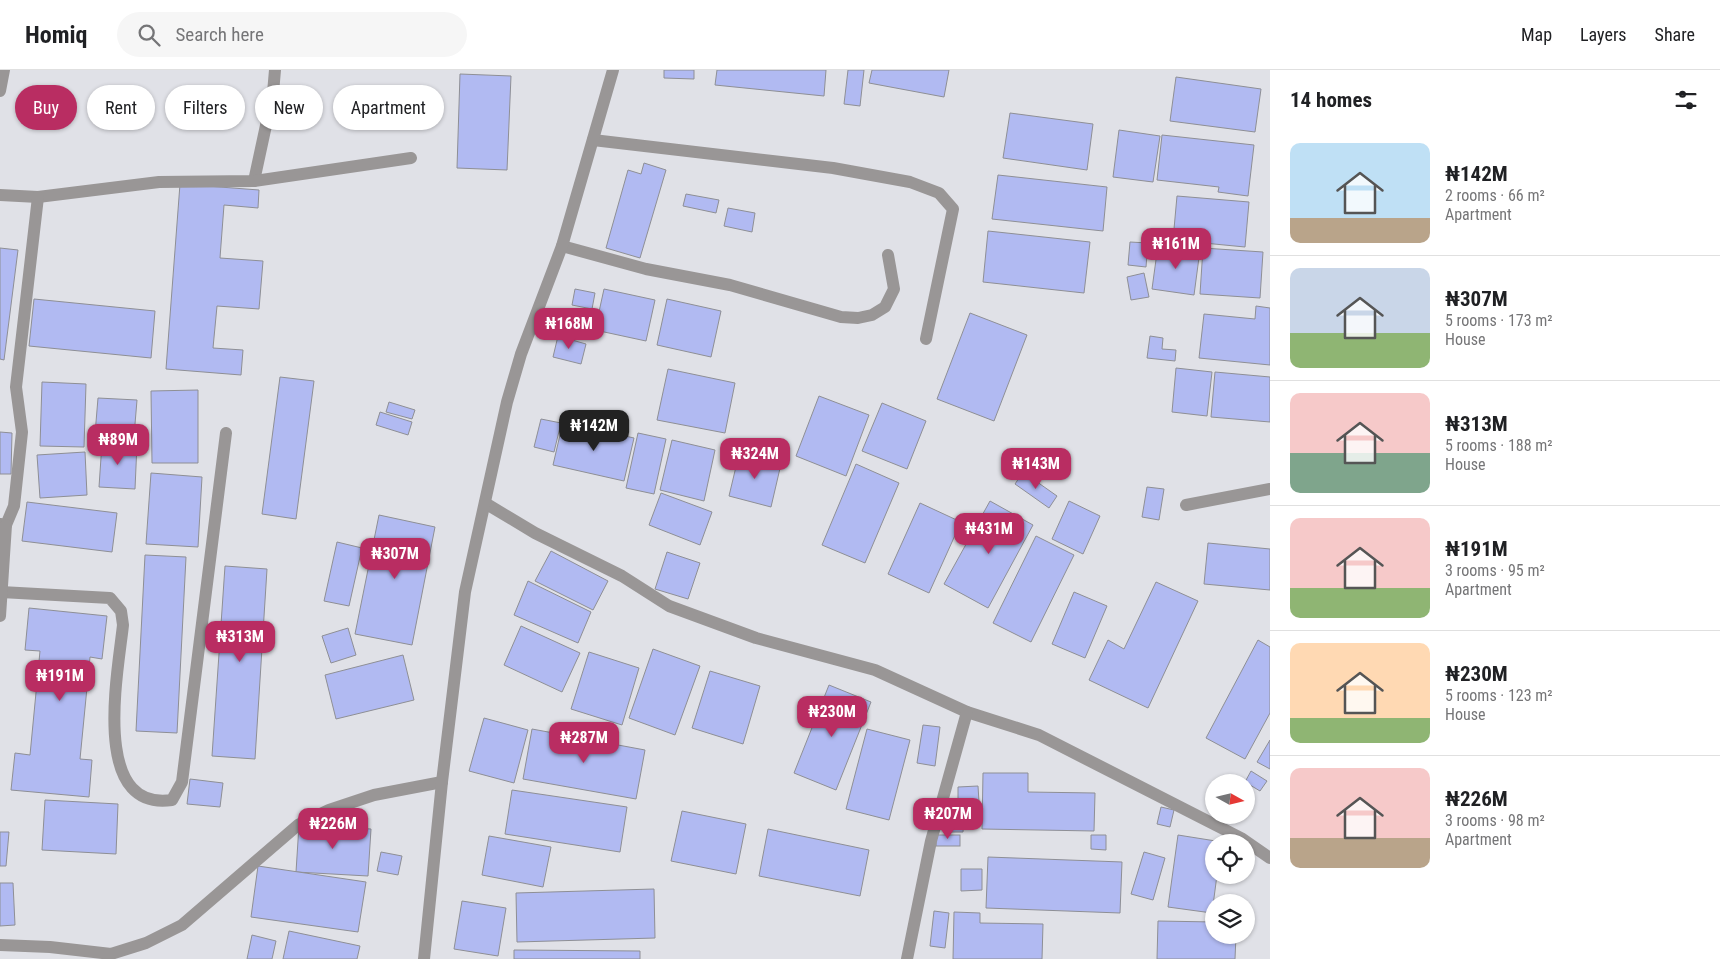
<!DOCTYPE html>
<meta charset="utf-8">
<style>
:root{--surface:#fff;--page:#f6f6f6;--text:#202124;--muted:#757577;--line:#e0e0e0;--accent:#b92d62}
body{margin:0;font-family:"Roboto Condensed",sans-serif;background:var(--page);color:var(--text);height:100vh;display:flex;flex-direction:column;font-size:19px;white-space:nowrap}
*{box-sizing:border-box;margin:0}
p{font-size:16px;color:var(--muted)}
.icon{flex:none;width:28px;height:28px;fill:none;stroke:currentColor;stroke-width:2;stroke-linecap:round;stroke-linejoin:round}
.map{position:relative;flex:1;overflow:hidden}
.side{display:flex;flex-direction:column;background:var(--surface);width:450px}
.side>*{flex:none}
.top-card{position:absolute;left:15px;top:15px;width:475px;height:45px;display:flex;gap:10px}
.needle{width:32px;rotate:98deg}
.tools{position:absolute;left:1205px;top:704px;display:grid;gap:10px}
.tools a{display:grid;place-items:center;width:50px;height:50px;border-radius:50%;background:var(--surface);box-shadow:0 1px 4px #0004;font-size:25px}
.price{position:absolute;translate:-50% -42px;padding:0 11px;border-radius:10px;background:var(--accent);color:#fff;font-size:16px;line-height:32px;filter:drop-shadow(0 1px 2px #0008)}
.price::after{content:'';position:absolute;left:50%;top:30px;width:15px;height:11px;margin-left:-8px;background:inherit;clip-path:polygon(0 0,100% 0,50% 100%)}
.price.selected{background:#222;color:#fff}
ul{padding:0;list-style:none}
li{display:flex;align-items:center;gap:15px;height:125px;padding:0 20px}
li+li{border-top:1px solid var(--line)}
li span{display:grid;place-items:center;flex:none;width:140px;height:100px;border-radius:10px;color:#555}
li>.icon{margin-inline-start:auto}
span .icon{width:60px;height:60px;fill:#fffc;stroke-width:1}
li b{font-size:21px}
h2{display:flex;justify-content:space-between;align-items:center;height:60px;padding:0 20px;font-size:21px}
.tag{padding:0 18px;border-radius:22px;background:var(--surface);box-shadow:0 1px 4px #0004;font-size:18px;line-height:45px}
.tag.selected{background:var(--accent);color:#fff}
header{display:flex;align-items:center;gap:30px;box-sizing:border-box;height:70px;padding:0 25px;background:var(--surface);border-bottom:1px solid var(--line)}
header strong{font-size:24px}
nav{display:flex;gap:28px;margin-inline-start:auto;font-size:18px}
.search{width:350px;height:45px;background:var(--page);display:flex;align-items:center;gap:12px;box-sizing:border-box;padding:0 18px;border-radius:28px;color:var(--muted);font-size:19px}
main{display:flex;flex:1;min-height:0}
.map>svg:first-child{display:block}
.building{fill:#b1baf2;stroke:#8e8f95}
.lines{fill:none;stroke-linecap:round;stroke-linejoin:round}
.service{stroke:#999696;stroke-width:12}
.minor{stroke:#999696;stroke-width:12}
</style>
<header>
<strong>Homiq</strong>
<div class="search"><svg class="icon" aria-label="search" viewBox="0 0 24 24"><circle cx="10" cy="10" r="6"/><path d="M15 15l6 6"/></svg>Search here</div>
<nav><a>Map</a><a>Layers</a><a>Share</a></nav>
</header>
<main>
<div class="map">
<svg width="1270" height="889" viewBox="0 0 1270 889">
<rect width="100%" height="100%" fill="#e0e1e7"/>
<g class="building">
<polygon points="664,0 694,0 694,9 664,8"/>
<polygon points="717,0 826,0 824,26 715,15"/>
<polygon points="848,0 864,0 860,36 844,34"/>
<polygon points="872,0 949,0 944,27 869,13"/>
<polygon points="460,4 511,6 507,100 457,98"/>
<polygon points="1176,7 1261,19 1255,62 1170,51"/>
<polygon points="1010,43 1093,54 1087,100 1003,88"/>
<polygon points="1119,60 1160,66 1153,112 1113,107"/>
<polygon points="1162,65 1254,75 1248,126 1218,122 1219,117 1157,110"/>
<polygon points="644,93 666,100 640,188 606,178 628,100 641,104"/>
<polygon points="998,105 1107,117 1103,161 992,149"/>
<polygon points="180,114 259,120 258,138 224,135 220,188 263,191 259,239 217,236 213,278 243,280 241,305 166,299"/>
<polygon points="686,124 719,130 716,143 683,136"/>
<polygon points="1177,126 1249,132 1245,177 1173,170"/>
<polygon points="728,138 755,143 752,162 724,156"/>
<polygon points="988,161 1090,172 1084,223 983,212"/>
<polygon points="1130,172 1148,173 1146,197 1128,195"/>
<polygon points="1158,175 1200,180 1194,225 1152,219"/>
<polygon points="0,178 18,180 4,290 0,289"/>
<polygon points="1203,178 1263,182 1260,228 1200,224"/>
<polygon points="1144,203 1149,227 1131,230 1127,207"/>
<polygon points="575,219 595,223 592,239 572,235"/>
<polygon points="604,219 655,230 646,271 595,260"/>
<polygon points="34,229 155,241 151,288 29,276"/>
<polygon points="667,229 721,241 711,287 657,275"/>
<polygon points="1256,236 1270,238 1270,295 1199,288 1204,244 1255,249"/>
<polygon points="970,243 1027,265 994,351 937,329"/>
<polygon points="558,266 586,274 581,294 553,287"/>
<polygon points="1150,266 1163,268 1162,279 1176,280 1175,291 1147,288"/>
<polygon points="1176,298 1212,302 1207,346 1172,342"/>
<polygon points="668,299 735,313 725,363 657,350"/>
<polygon points="1215,302 1270,307 1270,352 1211,347"/>
<polygon points="280,307 314,311 296,449 262,444"/>
<polygon points="42,312 86,314 84,377 40,376"/>
<polygon points="198,320 198,393 152,393 151,321"/>
<polygon points="819,326 869,345 846,406 796,386"/>
<polygon points="98,328 137,330 134,366 95,364"/>
<polygon points="389,332 415,340 412,349 386,342"/>
<polygon points="882,333 926,351 907,399 862,381"/>
<polygon points="380,342 412,352 408,365 376,355"/>
<polygon points="541,349 561,353 554,382 534,377"/>
<polygon points="563,352 634,368 624,411 553,395"/>
<polygon points="0,362 12,363 11,404 0,404"/>
<polygon points="638,363 666,369 654,424 626,418"/>
<polygon points="672,370 715,380 704,431 660,420"/>
<polygon points="102,373 137,374 135,419 99,417"/>
<polygon points="85,382 87,425 40,428 37,385"/>
<polygon points="739,384 781,394 771,437 729,426"/>
<polygon points="856,394 899,413 865,493 822,475"/>
<polygon points="1023,402 1057,426 1049,438 1015,414"/>
<polygon points="151,403 202,407 198,477 146,474"/>
<polygon points="1147,417 1164,419 1159,450 1142,447"/>
<polygon points="661,423 712,442 700,475 649,455"/>
<polygon points="990,431 1033,455 988,538 944,514"/>
<polygon points="1069,431 1100,446 1083,484 1052,469"/>
<polygon points="27,432 117,443 112,482 22,471"/>
<polygon points="920,433 961,452 929,523 888,504"/>
<polygon points="379,445 435,457 412,575 355,564"/>
<polygon points="1036,466 1074,485 1031,572 993,553"/>
<polygon points="337,472 362,478 349,536 324,531"/>
<polygon points="1208,473 1270,479 1270,520 1204,514"/>
<polygon points="551,481 608,511 593,540 535,511"/>
<polygon points="667,482 700,493 688,529 655,519"/>
<polygon points="145,485 186,487 177,663 136,661"/>
<polygon points="225,496 267,499 255,689 212,686"/>
<polygon points="528,511 591,542 578,573 514,545"/>
<polygon points="1156,512 1198,531 1148,638 1089,610 1108,570 1124,579"/>
<polygon points="1074,522 1107,536 1085,588 1052,574"/>
<polygon points="29,538 107,546 102,589 90,587 80,689 92,690 89,727 11,720 15,683 30,685 40,581 25,580"/>
<polygon points="521,556 580,583 562,622 504,595"/>
<polygon points="348,558 356,585 331,593 322,566"/>
<polygon points="1258,570 1270,577 1270,643 1245,689 1206,668"/>
<polygon points="653,579 700,596 675,665 629,648"/>
<polygon points="589,582 639,598 622,655 571,639"/>
<polygon points="403,585 414,630 336,649 325,605"/>
<polygon points="710,601 760,616 743,674 692,658"/>
<polygon points="829,615 871,632 836,720 794,703"/>
<polygon points="484,648 528,660 514,713 469,701"/>
<polygon points="923,655 940,657 935,696 917,693"/>
<polygon points="532,659 645,680 636,729 523,709"/>
<polygon points="867,659 910,670 889,750 846,739"/>
<polygon points="1270,670 1270,699 1257,692"/>
<polygon points="1251,701 1267,711 1260,721 1245,712"/>
<polygon points="983,703 1028,703 1028,722 1095,723 1094,761 982,759"/>
<polygon points="190,709 223,713 220,737 187,734"/>
<polygon points="978,716 979,732 958,732 958,717"/>
<polygon points="512,720 627,737 620,782 505,764"/>
<polygon points="45,730 118,734 116,784 42,780"/>
<polygon points="1161,737 1174,740 1170,757 1157,754"/>
<polygon points="682,741 746,754 736,804 671,791"/>
<polygon points="950,742 964,742 963,762 949,762"/>
<polygon points="299,755 371,759 368,806 296,802"/>
<polygon points="768,759 869,780 860,826 759,806"/>
<polygon points="0,762 9,762 6,796 0,796"/>
<rect x="936" y="765" width="24" height="11"/>
<polygon points="1091,765 1106,765 1106,780 1091,779"/>
<polygon points="1178,765 1222,772 1214,772 1214,805 1217,805 1212,843 1168,837"/>
<polygon points="489,766 551,777 543,817 482,805"/>
<polygon points="381,782 402,786 398,805 377,801"/>
<polygon points="1144,782 1165,788 1153,830 1131,824"/>
<polygon points="988,787 1122,792 1120,843 986,838"/>
<polygon points="258,796 366,812 358,862 251,847"/>
<polygon points="961,799 982,799 982,820 961,821"/>
<polygon points="0,813 13,813 15,855 0,856"/>
<polygon points="654,819 655,868 517,872 516,823"/>
<polygon points="462,831 506,838 498,886 454,879"/>
<polygon points="934,841 949,843 945,878 930,876"/>
<polygon points="954,842 980,843 980,853 1043,854 1042,889 953,889"/>
<polygon points="1158,851 1214,852 1214,865 1236,865 1235,889 1157,889"/>
<polygon points="289,861 360,876 357,889 283,889"/>
<polygon points="252,865 276,871 272,889 247,889"/>
<polygon points="514,880 640,881 640,889 514,889"/>
</g>
<g class="lines">
<g class="service">
<polyline points="0,21 4,0"/>
<polyline points="254,111 273,23 275,0"/>
<polyline points="0,125 38,127 159,112 254,111 411,88"/>
<polyline points="562,176 646,199 730,215 841,247 858,248 872,245 885,237 894,219 888,185"/>
<polyline points="1186,435 1270,419"/>
<polyline points="0,454 6,455 14,436 22,362 16,317 38,127"/>
<path d="M1,522L110,528L121,541L123,555C118,602 90,742 172,730L182,712L226,363"/>
<polyline points="0,546 6,455"/>
</g>
<g class="minor">
<polyline points="593,70 833,98 910,112 939,123 953,139 926,269"/>
<polyline points="485,433 535,463 622,506 669,536 756,568 875,600 967,642 1039,665 1241,768 1270,788"/>
<polyline points="0,875 50,877 111,884 146,873 182,855 298,755 329,740 374,725 442,712"/>
<polyline points="424,889 442,712 465,522 507,332 521,284 562,176 613,0"/>
<polyline points="907,889 931,771 967,642"/>
</g>
</g>
</svg>
<div class="tools">
<a><svg class="needle" viewBox="-14 -14 28 28"><path d="M0-13l5 13h-10z" fill="#e53935"/><path d="M0 13l5-13h-10z" fill="#757577"/></svg></a>
<a><svg class="icon" aria-label="locate" viewBox="0 0 24 24"><circle cx="12" cy="12" r="6"/><path d="M12 2v4M12 18v4M2 12h4M18 12h4"/></svg></a>
<a><svg class="icon" aria-label="layers" viewBox="0 0 24 24"><path d="M12 4l9 5-9 5-9-5zM3 14l9 5 9-5"/></svg></a>
</div>
<b class="price" style="left:1176px;top:200px">₦161M</b>
<b class="price" style="left:569px;top:280px">₦168M</b>
<b class="price selected" style="left:594px;top:382px">₦142M</b>
<b class="price" style="left:118px;top:396px">₦89M</b>
<b class="price" style="left:755px;top:410px">₦324M</b>
<b class="price" style="left:1036px;top:420px">₦143M</b>
<b class="price" style="left:989px;top:485px">₦431M</b>
<b class="price" style="left:395px;top:510px">₦307M</b>
<b class="price" style="left:240px;top:593px">₦313M</b>
<b class="price" style="left:60px;top:632px">₦191M</b>
<b class="price" style="left:832px;top:668px">₦230M</b>
<b class="price" style="left:584px;top:694px">₦287M</b>
<b class="price" style="left:948px;top:770px">₦207M</b>
<b class="price" style="left:333px;top:780px">₦226M</b>
<div class="top-card">
<a class="tag selected">Buy</a>
<a class="tag">Rent</a>
<a class="tag">Filters</a>
<a class="tag">New</a>
<a class="tag">Apartment</a>
</div>
</div>
<section class="side">
<h2>14 homes<svg class="icon" aria-label="filters" viewBox="0 0 24 24"><path d="M4 7h16M4 17h16"/><circle cx="9" cy="7" r="2"/><circle cx="15" cy="17" r="2"/></svg></h2>
<ul>
<li><span style="background:linear-gradient(#bfe0f5 75%,#b9a48a 0)"><svg class="icon" aria-label="home" viewBox="0 0 24 24"><path d="M3 11l9-7 9 7M6 9v11h12V9"/></svg></span><div><b>₦142M</b><p>2 rooms · 66 m²</p><p>Apartment</p></div></li>
<li><span style="background:linear-gradient(#c9d6e8 65%,#8fb573 0)"><svg class="icon" aria-label="home" viewBox="0 0 24 24"><path d="M3 11l9-7 9 7M6 9v11h12V9"/></svg></span><div><b>₦307M</b><p>5 rooms · 173 m²</p><p>House</p></div></li>
<li><span style="background:linear-gradient(#f6c9c9 60%,#7fa58c 0)"><svg class="icon" aria-label="home" viewBox="0 0 24 24"><path d="M3 11l9-7 9 7M6 9v11h12V9"/></svg></span><div><b>₦313M</b><p>5 rooms · 188 m²</p><p>House</p></div></li>
<li><span style="background:linear-gradient(#f6c9c9 70%,#8fb573 0)"><svg class="icon" aria-label="home" viewBox="0 0 24 24"><path d="M3 11l9-7 9 7M6 9v11h12V9"/></svg></span><div><b>₦191M</b><p>3 rooms · 95 m²</p><p>Apartment</p></div></li>
<li><span style="background:linear-gradient(#ffd9b3 75%,#8fb573 0)"><svg class="icon" aria-label="home" viewBox="0 0 24 24"><path d="M3 11l9-7 9 7M6 9v11h12V9"/></svg></span><div><b>₦230M</b><p>5 rooms · 123 m²</p><p>House</p></div></li>
<li><span style="background:linear-gradient(#f6c9c9 70%,#b9a48a 0)"><svg class="icon" aria-label="home" viewBox="0 0 24 24"><path d="M3 11l9-7 9 7M6 9v11h12V9"/></svg></span><div><b>₦226M</b><p>3 rooms · 98 m²</p><p>Apartment</p></div></li>
</ul>
</section>
</main>
